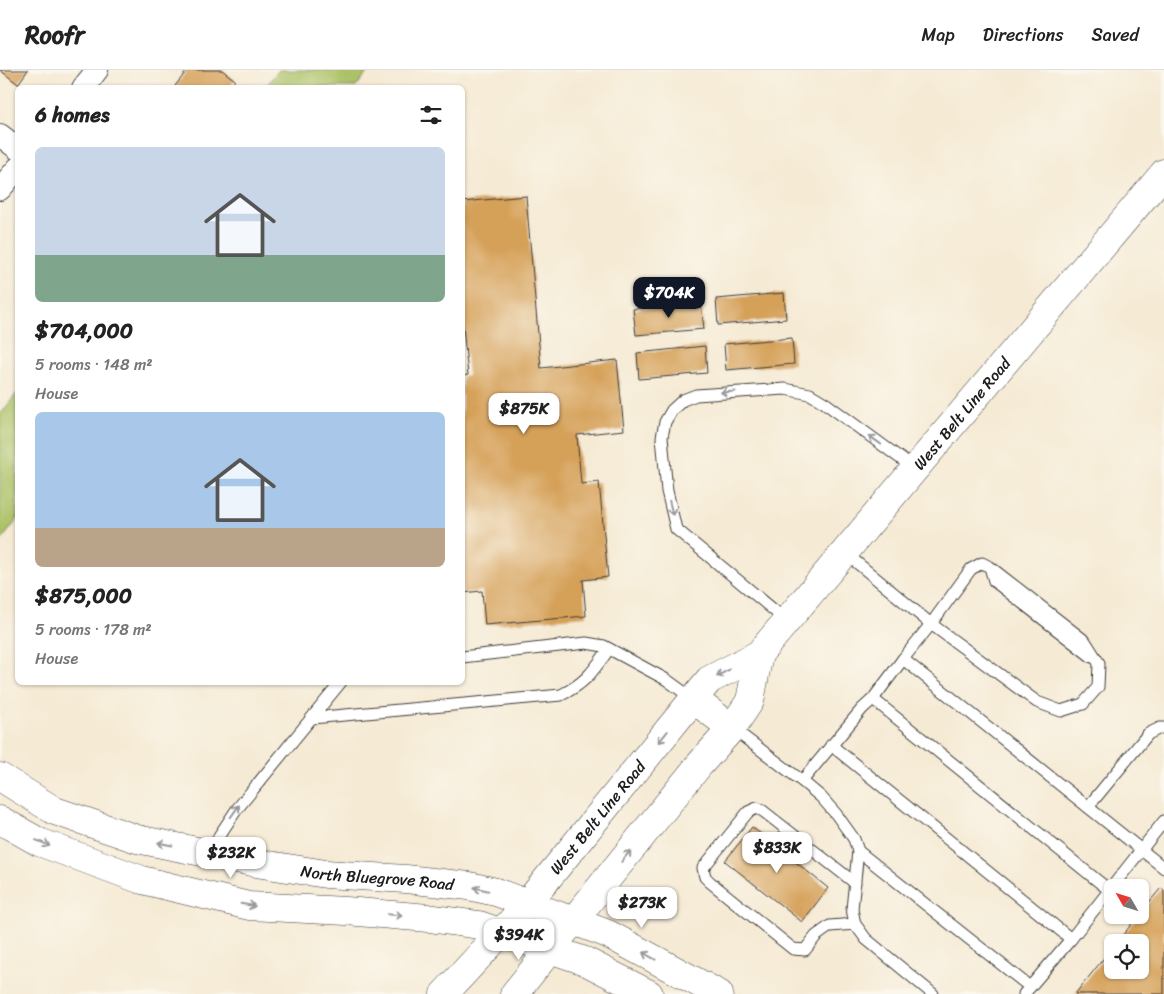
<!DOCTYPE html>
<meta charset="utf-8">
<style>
:root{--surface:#fff;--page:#f6f6f6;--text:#222;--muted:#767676;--line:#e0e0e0;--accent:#111827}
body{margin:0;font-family:Sriracha,sans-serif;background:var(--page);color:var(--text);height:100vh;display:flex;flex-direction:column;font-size:19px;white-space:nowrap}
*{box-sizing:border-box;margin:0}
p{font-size:16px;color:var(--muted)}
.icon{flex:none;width:28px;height:28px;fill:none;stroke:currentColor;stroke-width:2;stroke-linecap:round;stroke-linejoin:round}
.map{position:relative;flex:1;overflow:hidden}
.sheet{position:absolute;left:15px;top:15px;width:450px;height:600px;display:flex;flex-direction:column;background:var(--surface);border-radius:8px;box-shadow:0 1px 4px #0004}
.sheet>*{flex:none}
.needle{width:32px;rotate:309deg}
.controls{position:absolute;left:1104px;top:809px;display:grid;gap:10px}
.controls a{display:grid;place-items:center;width:45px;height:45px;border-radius:8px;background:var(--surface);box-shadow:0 1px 4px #0004;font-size:25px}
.price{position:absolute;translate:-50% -42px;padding:0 11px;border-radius:10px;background:#fff;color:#222;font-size:16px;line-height:32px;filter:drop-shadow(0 1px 2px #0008)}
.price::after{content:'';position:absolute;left:50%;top:30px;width:15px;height:11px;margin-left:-8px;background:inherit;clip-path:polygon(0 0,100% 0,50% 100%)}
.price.active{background:var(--accent);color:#fff}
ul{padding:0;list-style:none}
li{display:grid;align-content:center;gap:10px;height:265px;padding:0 20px}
li span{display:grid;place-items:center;height:155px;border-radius:8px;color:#555}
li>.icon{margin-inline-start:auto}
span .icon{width:90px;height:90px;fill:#fffc;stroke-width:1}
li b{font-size:21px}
h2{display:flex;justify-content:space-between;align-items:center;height:60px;padding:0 20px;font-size:21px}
header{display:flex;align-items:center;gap:30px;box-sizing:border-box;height:70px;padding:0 25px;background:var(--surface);border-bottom:1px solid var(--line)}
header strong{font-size:24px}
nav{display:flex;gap:28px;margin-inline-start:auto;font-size:18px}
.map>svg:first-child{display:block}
.green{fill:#acc267;stroke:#646f42}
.building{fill:#d5a059}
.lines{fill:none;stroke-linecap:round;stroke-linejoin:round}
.lane-casing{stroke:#3d3b38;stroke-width:13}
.street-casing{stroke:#3d3b38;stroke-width:24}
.secondary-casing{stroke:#3d3b38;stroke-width:29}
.primary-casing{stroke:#3d3b38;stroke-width:29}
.lane{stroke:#fff;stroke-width:11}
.street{stroke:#fff;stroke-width:22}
.secondary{stroke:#fff;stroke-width:28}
.primary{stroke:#fff;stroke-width:28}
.oneway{stroke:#999}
.labels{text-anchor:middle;stroke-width:4;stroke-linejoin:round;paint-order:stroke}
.street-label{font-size:16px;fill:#1c1c1c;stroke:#fbf7ec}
</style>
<header>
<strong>Roofr</strong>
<nav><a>Map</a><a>Directions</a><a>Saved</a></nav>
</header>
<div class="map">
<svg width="1164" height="924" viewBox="0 0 1164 924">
<rect width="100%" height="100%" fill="#fbf7ec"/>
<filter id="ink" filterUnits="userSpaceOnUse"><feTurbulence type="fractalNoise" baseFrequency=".02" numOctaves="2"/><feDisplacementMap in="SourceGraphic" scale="10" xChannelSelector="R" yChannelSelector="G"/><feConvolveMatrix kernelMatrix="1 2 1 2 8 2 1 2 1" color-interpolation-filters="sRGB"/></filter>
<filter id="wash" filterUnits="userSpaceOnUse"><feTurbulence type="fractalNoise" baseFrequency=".0096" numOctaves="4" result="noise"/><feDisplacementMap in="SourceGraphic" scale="20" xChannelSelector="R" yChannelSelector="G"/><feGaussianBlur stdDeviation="1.12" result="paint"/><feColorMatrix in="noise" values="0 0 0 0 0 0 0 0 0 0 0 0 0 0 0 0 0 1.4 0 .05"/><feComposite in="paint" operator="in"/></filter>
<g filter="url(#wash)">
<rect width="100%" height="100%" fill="#f5ead4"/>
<g class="green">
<polygon points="279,0 369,0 356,17 265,17"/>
<polygon points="17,323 17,450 0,472 0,345"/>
</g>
<g id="blocks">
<g class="building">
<polygon points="0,0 28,0 18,14"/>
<polygon points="184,0 222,0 235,10 229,18 177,18 175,16 186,2"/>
<polygon points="526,126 541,298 617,290 624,360 577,365 581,414 599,412 608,507 583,510 586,546 485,555 482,521 462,523 462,306 468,305 462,247 462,132"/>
<polygon points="784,223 786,249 718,255 716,229"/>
<polygon points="701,233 704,259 636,265 633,239"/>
<polygon points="792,268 794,294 726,300 724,274"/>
<polygon points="705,276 707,303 639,309 637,283"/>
<polygon points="752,757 828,818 802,852 725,791"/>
<polygon points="1161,818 1164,820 1164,924 1075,924 1112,878 1112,900 1140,900 1140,872 1117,872 1139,845 1140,845 1140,843"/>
</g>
</g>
</g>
<g filter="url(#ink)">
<use href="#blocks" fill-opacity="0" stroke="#3d3b38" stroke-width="1"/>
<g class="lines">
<g class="lane-casing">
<g id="lane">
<polyline points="844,482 931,554 903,589"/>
<polygon points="982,493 990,497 1085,571 1099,593 1098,617 1083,634 1061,641 1037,632 931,554 971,499"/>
<polyline points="990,497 994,511 1092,587"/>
<polyline points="787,551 676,459 667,421 662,367 665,352 672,340 683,330 696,325 785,319 810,324 825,333 915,399"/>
<polyline points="462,587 586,573 604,576 667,610 693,629"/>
<polyline points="873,629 1109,820"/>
<path d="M312,648L561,625C586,613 593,601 609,579"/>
<polyline points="732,658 802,711 862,639 873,629 903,589 1164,798"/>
<polyline points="831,675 1071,869"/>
<polyline points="802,711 821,727 836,744 854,769 858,781 852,839 855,854 866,869 933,924"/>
<polyline points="1088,737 1148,664 1160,658 1164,658"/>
<polyline points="858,781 1030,917"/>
<polyline points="214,785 219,766 237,739 341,612"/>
<polyline points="855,854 830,856 816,866 805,880 793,879 710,812 705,807 703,798 748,742 757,738 763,741 855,813"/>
<polyline points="1024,924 1071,869 1164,751"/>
</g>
</g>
<g class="street-casing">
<g id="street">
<polyline points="83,18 97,0"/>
<polyline points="0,65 18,79"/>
<polyline points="0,119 18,98"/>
</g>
</g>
<g class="secondary-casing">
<g id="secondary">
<path id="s1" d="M0,707L55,741L137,769L262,794L326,804L406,809L469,816L496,822L608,864L719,924"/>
<polyline points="0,750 39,772 142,810 249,836 346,841 428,848 479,855 585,891 649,924"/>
</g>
</g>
<g class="primary-casing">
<g id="primary">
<polyline points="693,629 732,658"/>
<path id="s2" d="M444,924L521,841L709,610L759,584L1164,103"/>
<polyline points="514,924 700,694 732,658 750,631 759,584"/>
</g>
</g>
<use href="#lane" class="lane"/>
<use href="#street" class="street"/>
<use href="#secondary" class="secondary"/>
<use href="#primary" class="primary"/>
</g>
<defs><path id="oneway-shaft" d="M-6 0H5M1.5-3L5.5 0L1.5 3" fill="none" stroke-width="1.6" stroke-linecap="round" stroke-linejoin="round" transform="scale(1.25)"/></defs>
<g class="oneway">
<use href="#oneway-shaft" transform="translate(728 322) rotate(176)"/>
<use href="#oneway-shaft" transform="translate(875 370) rotate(-144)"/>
<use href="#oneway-shaft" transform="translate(671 438) rotate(76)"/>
<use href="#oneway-shaft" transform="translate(723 603) rotate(152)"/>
<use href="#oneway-shaft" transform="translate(663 667) rotate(129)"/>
<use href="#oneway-shaft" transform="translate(235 741) rotate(-55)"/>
<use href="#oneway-shaft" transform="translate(43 773) rotate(23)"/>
<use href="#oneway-shaft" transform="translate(165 774) rotate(-168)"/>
<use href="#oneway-shaft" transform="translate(626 786) rotate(-51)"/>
<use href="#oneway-shaft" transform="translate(481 819) rotate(-167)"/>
<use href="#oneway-shaft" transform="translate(248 835) rotate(9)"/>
<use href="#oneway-shaft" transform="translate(395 845) rotate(5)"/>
<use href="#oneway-shaft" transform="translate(649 886) rotate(-151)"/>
</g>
</g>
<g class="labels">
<g class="street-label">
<text dy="6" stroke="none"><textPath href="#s2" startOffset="782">West Belt Line Road</textPath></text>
<text dy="6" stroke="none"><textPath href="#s2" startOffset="234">West Belt Line Road</textPath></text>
<text dy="6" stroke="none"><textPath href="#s1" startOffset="395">North Bluegrove Road</textPath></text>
</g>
</g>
</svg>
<div class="controls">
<a><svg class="needle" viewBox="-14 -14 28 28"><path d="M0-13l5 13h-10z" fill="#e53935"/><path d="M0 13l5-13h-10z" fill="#767676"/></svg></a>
<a><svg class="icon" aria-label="locate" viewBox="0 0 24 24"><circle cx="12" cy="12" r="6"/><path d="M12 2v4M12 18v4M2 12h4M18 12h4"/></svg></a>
</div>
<b class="price active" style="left:669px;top:249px">$704K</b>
<b class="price" style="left:524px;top:365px">$875K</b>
<b class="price" style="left:777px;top:804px">$833K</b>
<b class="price" style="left:231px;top:809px">$232K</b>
<b class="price" style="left:642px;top:859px">$273K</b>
<b class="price" style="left:519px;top:891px">$394K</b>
<section class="sheet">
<h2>6 homes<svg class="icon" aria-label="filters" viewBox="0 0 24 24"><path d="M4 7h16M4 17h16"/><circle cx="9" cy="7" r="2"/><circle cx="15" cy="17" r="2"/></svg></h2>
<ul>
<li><span style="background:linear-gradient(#c9d6e8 70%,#7fa58c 0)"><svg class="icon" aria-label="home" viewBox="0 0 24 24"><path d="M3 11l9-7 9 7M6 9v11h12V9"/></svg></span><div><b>$704,000</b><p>5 rooms · 148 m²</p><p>House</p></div></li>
<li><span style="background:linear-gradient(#a9c7e8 75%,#b9a48a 0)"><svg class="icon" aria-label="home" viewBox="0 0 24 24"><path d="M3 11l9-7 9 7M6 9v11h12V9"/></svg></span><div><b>$875,000</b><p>5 rooms · 178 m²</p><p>House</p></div></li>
</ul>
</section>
</div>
